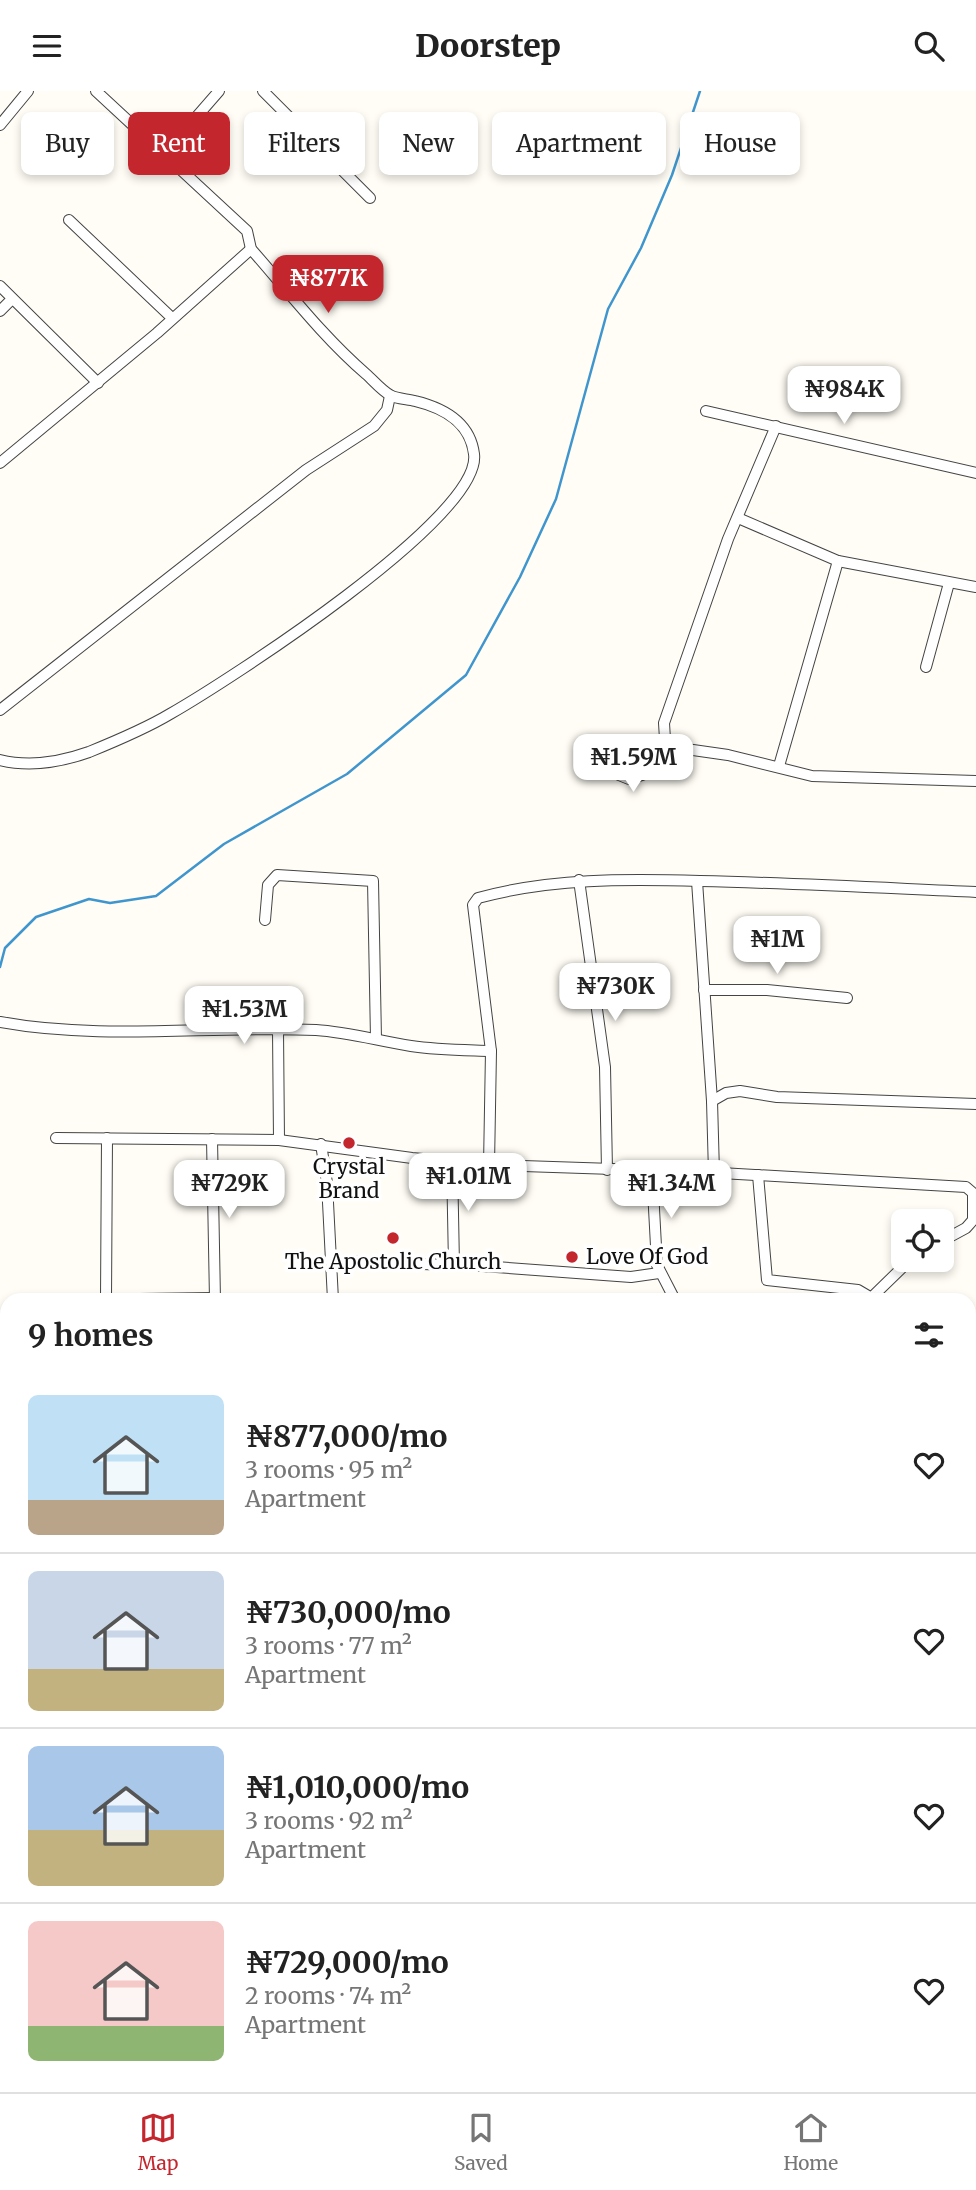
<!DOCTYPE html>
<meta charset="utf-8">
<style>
:root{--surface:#fff;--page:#f6f6f6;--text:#222;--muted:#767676;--line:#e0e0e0;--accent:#c4262e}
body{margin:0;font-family:Merriweather,serif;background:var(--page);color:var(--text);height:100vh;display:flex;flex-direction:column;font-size:26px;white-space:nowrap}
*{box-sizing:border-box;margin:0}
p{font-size:23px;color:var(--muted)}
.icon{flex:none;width:38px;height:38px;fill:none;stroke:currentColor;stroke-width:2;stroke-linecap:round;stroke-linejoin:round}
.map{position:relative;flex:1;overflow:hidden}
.side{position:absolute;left:0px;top:1202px;width:976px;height:800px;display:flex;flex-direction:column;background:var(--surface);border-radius:21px 21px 0 0;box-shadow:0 4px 10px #0003}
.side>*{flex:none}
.hud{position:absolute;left:21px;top:21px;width:934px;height:63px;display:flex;gap:14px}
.fabs{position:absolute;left:891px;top:1118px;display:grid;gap:14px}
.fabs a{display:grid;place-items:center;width:63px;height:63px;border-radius:10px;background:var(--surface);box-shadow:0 4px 10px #0003;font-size:35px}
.price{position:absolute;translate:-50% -60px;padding:0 16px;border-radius:14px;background:#fff;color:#222;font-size:23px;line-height:46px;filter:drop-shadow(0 2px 4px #0008)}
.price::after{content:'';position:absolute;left:50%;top:42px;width:21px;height:16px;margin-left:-10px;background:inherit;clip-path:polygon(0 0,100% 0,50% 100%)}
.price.on{background:var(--accent);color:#fff}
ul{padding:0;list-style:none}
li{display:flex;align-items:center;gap:21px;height:175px;padding:0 28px}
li+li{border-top:2px solid var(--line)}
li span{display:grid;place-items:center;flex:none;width:196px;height:140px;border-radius:10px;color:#555}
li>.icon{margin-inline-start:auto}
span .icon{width:84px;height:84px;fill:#fffc;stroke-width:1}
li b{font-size:30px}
h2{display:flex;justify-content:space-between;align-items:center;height:84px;padding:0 28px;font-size:30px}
.chip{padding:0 24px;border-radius:10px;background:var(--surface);box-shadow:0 4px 10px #0003;font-size:24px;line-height:63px}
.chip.on{background:var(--accent);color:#fff}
header{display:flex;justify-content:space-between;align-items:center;height:91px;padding:0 28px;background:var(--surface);font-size:32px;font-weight:800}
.menu{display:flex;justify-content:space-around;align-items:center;height:98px;border-top:2px solid var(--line);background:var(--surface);font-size:19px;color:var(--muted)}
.menu a{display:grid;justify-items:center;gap:4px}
.menu .on{color:var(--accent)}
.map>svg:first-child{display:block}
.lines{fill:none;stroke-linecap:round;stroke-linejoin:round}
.stream{stroke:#3f96cf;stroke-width:2.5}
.minor-casing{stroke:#444;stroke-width:12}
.minor{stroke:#fff;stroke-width:10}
.poi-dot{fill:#c4262e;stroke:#fff;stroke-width:2.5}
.labels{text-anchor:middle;stroke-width:7;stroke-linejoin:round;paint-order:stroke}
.poi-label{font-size:21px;fill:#111;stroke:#fff}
</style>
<header><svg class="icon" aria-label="menu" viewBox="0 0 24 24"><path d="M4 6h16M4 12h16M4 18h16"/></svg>Doorstep<svg class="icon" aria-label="search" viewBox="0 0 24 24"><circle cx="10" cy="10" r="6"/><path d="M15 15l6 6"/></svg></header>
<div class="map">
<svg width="976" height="2001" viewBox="0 0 976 2001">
<rect width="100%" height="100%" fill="#fffdf5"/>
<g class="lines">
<polyline class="stream" points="0,876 5,857 36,826 89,808 110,812 156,805 224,753 347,683 466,584 520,486 556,408 608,218 641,157 672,84 700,0"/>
<g class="minor-casing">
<g id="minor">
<polyline points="263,0 370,107"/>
<polyline points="0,34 28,0"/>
<polyline points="165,62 219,0"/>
<polyline points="69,129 172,227"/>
<polyline points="0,195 98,292"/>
<polyline points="0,220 12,208"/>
<polyline points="706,320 976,382"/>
<polyline points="776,335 728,448 664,632 665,648 672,656 728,664 812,685 976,690"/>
<polyline points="0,372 157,242 251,158"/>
<polyline points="738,427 838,470 976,496"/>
<polyline points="926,576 949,492"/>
<polyline points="0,619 306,379 374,335 387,319 390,305"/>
<path d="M0,669C29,676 61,671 89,661C116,650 145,638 170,623C226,591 483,426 474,363C470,331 444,317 415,310C408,308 396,308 390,304C381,299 373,289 366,283C323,246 288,200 251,158L247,140L96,0"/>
<polyline points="582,669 629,688 642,684 672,656"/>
<polyline points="779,675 838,470"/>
<polyline points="579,789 605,976 607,1079"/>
<polyline points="697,790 712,1010 714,1082"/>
<polyline points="265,829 268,794 277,784 373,790 376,948"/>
<polyline points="704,899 767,899 847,907"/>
<path d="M0,931C104,950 211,934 316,939C348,941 379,950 411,955C437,959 464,959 491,960"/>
<polyline points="278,939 279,1049"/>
<polyline points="712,1010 726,1002 740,1000 777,1006 976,1013"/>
<polyline points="56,1047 279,1049 412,1067 489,1074 703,1081 966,1096 973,1102 973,1129 966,1137 942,1150"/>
<polyline points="212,1048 215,1209"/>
<polyline points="321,1053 327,1092 333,1209"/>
<polyline points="452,1071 454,1174"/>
<path d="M489,1074L491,960L473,814L478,807C551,787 625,788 700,790C792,792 884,797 976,801"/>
<polyline points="652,1080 657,1174 675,1209"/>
<polyline points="758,1084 767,1189 858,1199 875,1209"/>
<polyline points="331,1170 482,1175 631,1186 659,1182"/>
<polyline points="872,1206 910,1169"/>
<polyline points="106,1208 107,1047"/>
<polyline points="64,1209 215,1207"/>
<polyline points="970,1253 976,1248"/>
<polyline points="0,1308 7,1308"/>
<polyline points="970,1313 976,1315"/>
<polyline points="0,1430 7,1428"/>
<polyline points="970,1442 976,1425"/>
<polyline points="970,1483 974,1504"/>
<polyline points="970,1615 976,1615"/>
<polyline points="0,1657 6,1683"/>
<polyline points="0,1791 7,1789"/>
<polyline points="970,1829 976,1828"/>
<polyline points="405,1995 414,2001"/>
<polyline points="255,2001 257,1995"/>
</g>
</g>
<use href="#minor" class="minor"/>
</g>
<g class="poi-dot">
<circle cx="349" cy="1052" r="7"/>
<circle cx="393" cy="1147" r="7"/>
<circle cx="572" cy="1166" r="7"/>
</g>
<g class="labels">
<g class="poi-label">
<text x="349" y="1083">Crystal<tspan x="349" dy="24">Brand</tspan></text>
<text x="586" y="1173" text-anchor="start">Love Of God</text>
<text x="393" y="1178">The Apostolic Church</text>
</g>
</g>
</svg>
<div class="fabs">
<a><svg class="icon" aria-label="locate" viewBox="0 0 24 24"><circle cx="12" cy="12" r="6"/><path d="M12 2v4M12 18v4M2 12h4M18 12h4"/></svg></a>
</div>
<b class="price on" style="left:328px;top:224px">₦877K</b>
<b class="price" style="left:844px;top:335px">₦984K</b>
<b class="price" style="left:633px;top:703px">₦1.59M</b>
<b class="price" style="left:777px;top:885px">₦1M</b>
<b class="price" style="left:615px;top:932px">₦730K</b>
<b class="price" style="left:244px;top:955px">₦1.53M</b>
<b class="price" style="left:468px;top:1122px">₦1.01M</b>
<b class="price" style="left:229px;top:1129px">₦729K</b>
<b class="price" style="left:671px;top:1129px">₦1.34M</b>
<div class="hud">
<a class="chip">Buy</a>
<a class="chip on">Rent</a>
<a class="chip">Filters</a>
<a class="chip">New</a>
<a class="chip">Apartment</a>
<a class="chip">House</a>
</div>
<section class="side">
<h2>9 homes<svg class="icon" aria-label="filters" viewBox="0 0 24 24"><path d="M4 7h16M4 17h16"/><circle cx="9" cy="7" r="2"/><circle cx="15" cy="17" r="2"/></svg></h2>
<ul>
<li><span style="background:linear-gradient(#bfe0f5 75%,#b9a48a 0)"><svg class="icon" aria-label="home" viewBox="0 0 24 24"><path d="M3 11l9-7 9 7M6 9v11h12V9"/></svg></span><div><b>₦877,000/mo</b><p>3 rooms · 95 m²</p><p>Apartment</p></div><svg class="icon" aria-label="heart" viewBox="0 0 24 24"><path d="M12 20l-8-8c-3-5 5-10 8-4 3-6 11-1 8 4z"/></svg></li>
<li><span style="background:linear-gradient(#c9d6e8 70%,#c2b280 0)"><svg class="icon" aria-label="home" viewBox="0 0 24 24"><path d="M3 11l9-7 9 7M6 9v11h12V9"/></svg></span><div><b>₦730,000/mo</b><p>3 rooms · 77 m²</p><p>Apartment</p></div><svg class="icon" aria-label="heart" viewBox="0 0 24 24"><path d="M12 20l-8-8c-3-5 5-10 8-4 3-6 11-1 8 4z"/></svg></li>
<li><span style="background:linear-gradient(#a9c7e8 60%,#c2b280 0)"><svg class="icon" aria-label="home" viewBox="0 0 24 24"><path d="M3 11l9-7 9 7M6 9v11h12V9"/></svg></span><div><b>₦1,010,000/mo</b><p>3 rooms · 92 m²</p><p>Apartment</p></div><svg class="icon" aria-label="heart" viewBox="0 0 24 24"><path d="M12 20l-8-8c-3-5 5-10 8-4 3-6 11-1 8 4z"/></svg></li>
<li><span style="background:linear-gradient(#f6c9c9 75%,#8fb573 0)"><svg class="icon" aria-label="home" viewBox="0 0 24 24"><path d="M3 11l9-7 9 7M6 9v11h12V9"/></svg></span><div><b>₦729,000/mo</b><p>2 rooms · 74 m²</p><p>Apartment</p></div><svg class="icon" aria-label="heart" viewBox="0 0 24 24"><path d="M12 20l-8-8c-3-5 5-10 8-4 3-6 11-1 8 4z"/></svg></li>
</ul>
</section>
</div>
<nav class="menu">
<a class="on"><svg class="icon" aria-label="map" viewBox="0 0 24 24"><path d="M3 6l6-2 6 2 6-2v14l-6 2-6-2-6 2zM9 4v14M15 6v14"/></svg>Map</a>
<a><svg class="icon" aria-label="saved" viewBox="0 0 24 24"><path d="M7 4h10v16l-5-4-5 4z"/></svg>Saved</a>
<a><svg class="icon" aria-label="home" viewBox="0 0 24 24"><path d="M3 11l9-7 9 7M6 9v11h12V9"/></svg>Home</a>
</nav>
